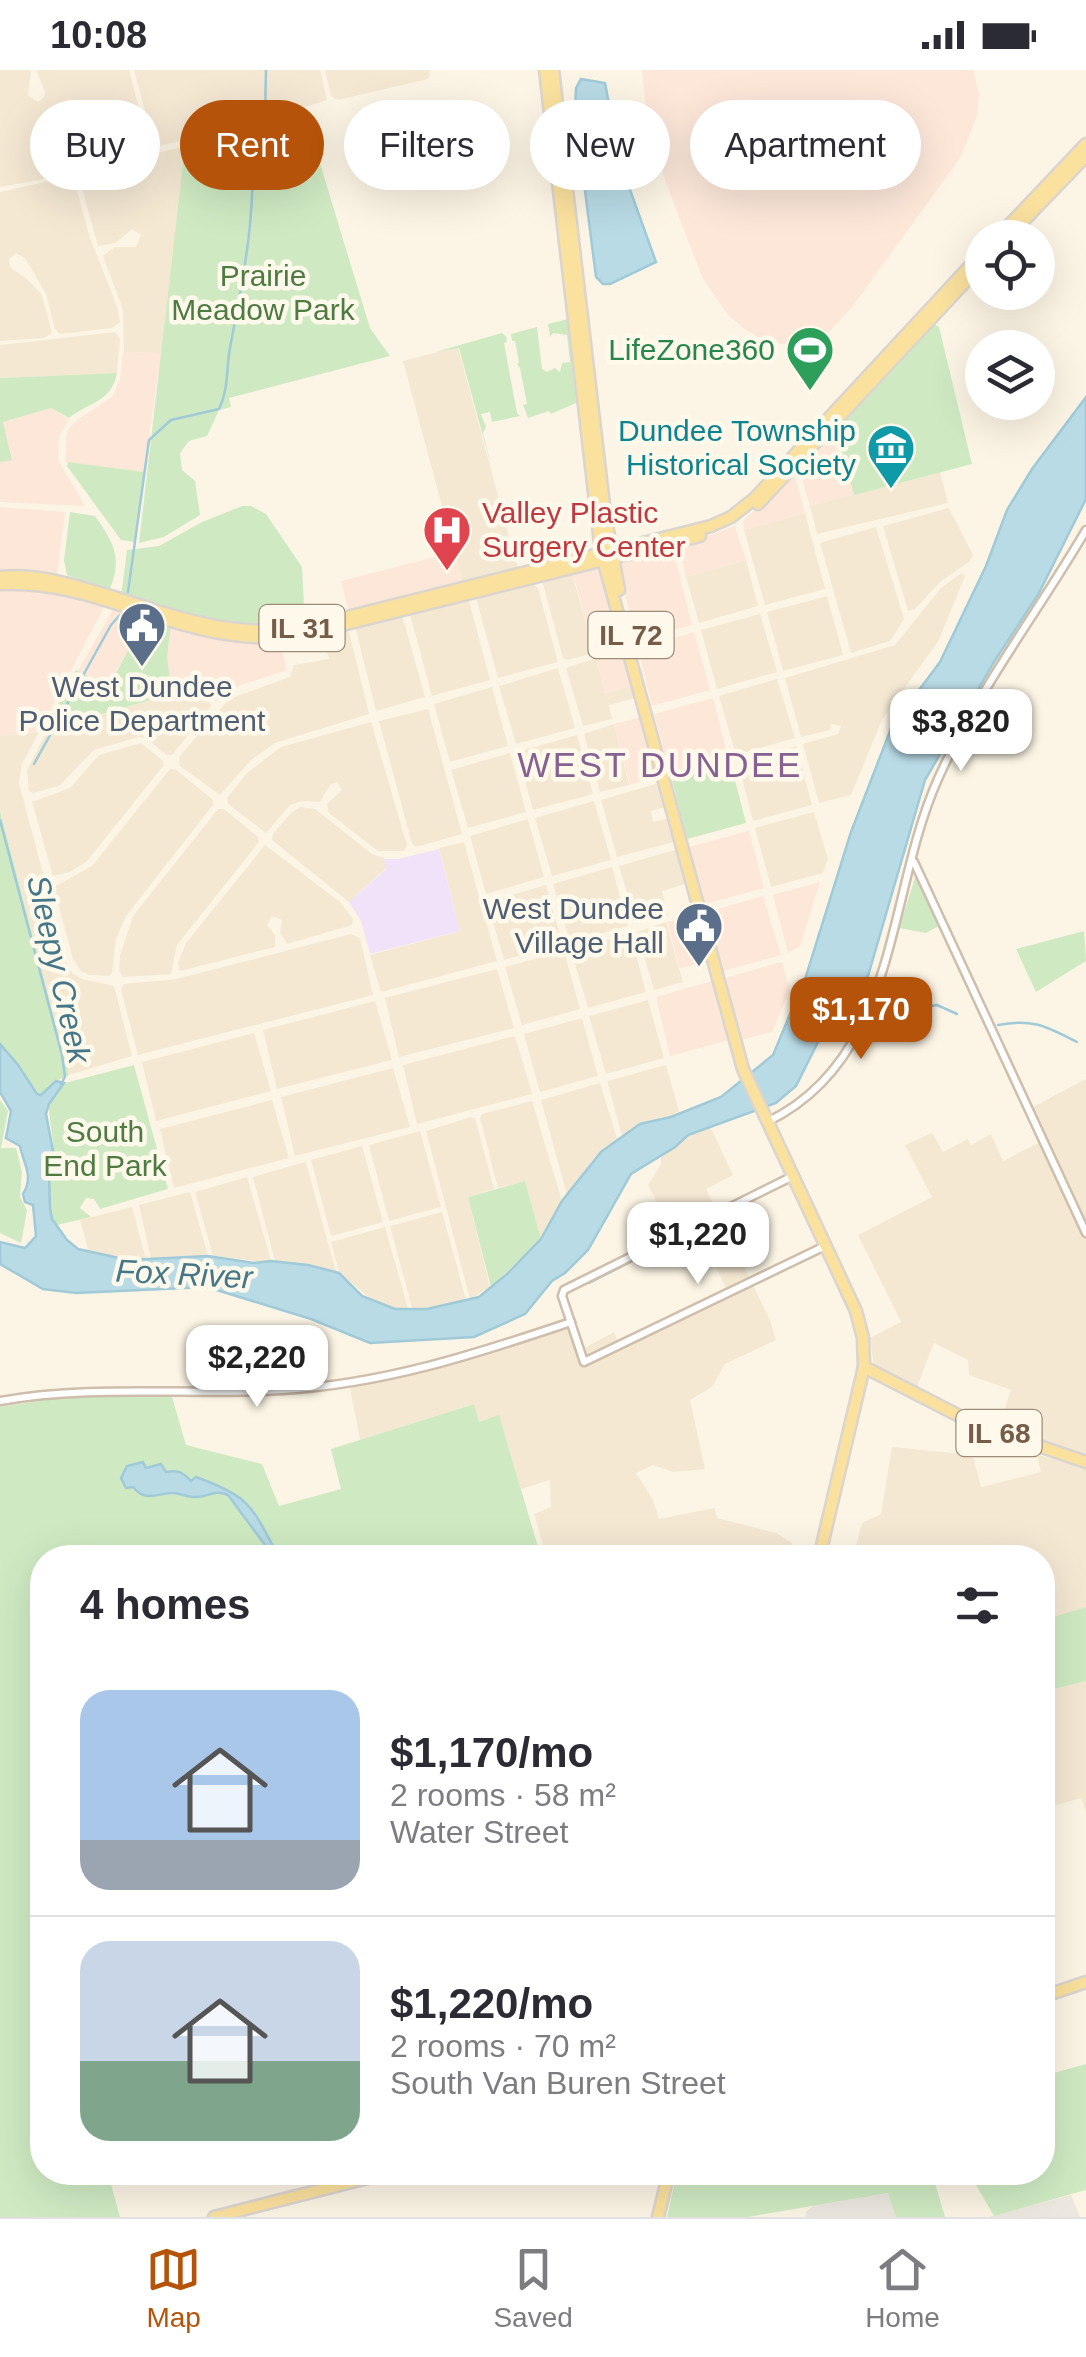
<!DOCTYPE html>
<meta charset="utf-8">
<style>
:root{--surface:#fff;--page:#f7f7f7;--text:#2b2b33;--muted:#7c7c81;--line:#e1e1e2;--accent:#b45309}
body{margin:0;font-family:Arial,sans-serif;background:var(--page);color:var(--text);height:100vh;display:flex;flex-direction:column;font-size:38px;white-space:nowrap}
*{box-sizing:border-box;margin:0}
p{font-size:32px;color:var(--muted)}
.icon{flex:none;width:55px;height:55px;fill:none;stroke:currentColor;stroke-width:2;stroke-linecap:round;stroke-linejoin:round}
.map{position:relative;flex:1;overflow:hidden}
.panel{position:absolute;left:30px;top:1475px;width:1025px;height:640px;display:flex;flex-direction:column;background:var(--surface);border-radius:40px;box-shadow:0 10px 40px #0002}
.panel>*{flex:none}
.top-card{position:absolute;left:30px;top:30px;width:1028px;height:90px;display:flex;gap:20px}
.tools{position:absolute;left:965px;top:150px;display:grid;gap:20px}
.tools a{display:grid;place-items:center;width:90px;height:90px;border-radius:50%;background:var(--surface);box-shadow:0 10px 40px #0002;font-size:50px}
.price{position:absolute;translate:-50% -85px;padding:0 22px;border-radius:20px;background:#fff;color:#222;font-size:32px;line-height:65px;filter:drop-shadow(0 2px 5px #0008)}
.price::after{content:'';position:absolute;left:50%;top:60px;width:30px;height:22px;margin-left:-15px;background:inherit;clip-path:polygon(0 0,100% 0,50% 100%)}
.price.active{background:var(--accent);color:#fff}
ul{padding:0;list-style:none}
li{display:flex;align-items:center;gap:30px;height:250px;padding:0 50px}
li+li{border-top:2px solid var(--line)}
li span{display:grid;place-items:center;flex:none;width:280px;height:200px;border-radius:30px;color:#555}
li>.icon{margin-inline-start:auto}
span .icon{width:120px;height:120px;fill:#fffc;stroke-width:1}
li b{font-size:42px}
h2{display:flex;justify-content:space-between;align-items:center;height:120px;padding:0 50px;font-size:42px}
.tag{padding:0 35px;border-radius:45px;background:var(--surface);box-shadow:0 10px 40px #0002;font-size:35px;line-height:90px}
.tag.active{background:var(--accent);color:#fff}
.status{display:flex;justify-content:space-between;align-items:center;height:70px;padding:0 50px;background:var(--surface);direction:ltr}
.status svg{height:28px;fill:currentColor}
.tab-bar{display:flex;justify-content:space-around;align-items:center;height:140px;border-top:2px solid var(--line);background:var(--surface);font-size:28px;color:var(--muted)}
.tab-bar a{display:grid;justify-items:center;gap:5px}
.tab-bar .active{color:var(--accent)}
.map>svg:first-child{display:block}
.residential{fill:#f4e8d3}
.commercial{fill:#fce7d9}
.industrial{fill:#ece7df}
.education{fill:#f2e2f9}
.green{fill:#cfeac3}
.water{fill:#b9dbe6;stroke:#a0cad8;stroke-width:2.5}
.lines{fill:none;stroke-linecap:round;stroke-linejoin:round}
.stream{stroke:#a0cad8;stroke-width:2.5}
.minor-casing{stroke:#cebeab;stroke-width:11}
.major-casing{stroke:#dbd5d0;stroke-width:15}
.minor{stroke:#fff;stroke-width:6}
.major{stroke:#fbe19e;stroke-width:10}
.labels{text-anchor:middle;stroke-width:9;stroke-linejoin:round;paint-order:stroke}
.shield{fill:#fff9eb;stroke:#9e8c7a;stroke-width:2.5}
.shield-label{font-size:28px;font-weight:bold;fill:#755d4a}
.park-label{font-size:30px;fill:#4d7b42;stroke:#fff9eb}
.leisure-label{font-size:30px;fill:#27864d;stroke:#fff9eb;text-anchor:end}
.culture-label{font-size:30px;fill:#0d838f;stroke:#fff9eb;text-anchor:end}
.health-label{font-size:30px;fill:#be3a42;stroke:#fff9eb;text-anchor:start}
.service-label{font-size:30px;fill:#4e5e75;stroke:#fff9eb}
.water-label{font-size:32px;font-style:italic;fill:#447789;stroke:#fff9eb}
.quarter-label{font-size:35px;letter-spacing:2.5px;fill:#866292;stroke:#fff9eb}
</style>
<div class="status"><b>10:08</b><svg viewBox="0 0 49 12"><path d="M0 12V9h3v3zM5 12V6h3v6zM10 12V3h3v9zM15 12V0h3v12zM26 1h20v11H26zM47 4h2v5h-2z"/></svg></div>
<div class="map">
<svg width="1086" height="2147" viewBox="0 0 1086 2147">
<rect width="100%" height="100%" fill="#fcf5e5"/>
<g class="residential">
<polygon points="0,0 31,0 28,25 38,32 44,27 45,22 36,0 129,0 149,77 39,110 0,117"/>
<polygon points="134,0 320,0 327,30 239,58 159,76 152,66"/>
<polygon points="325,0 429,0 430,5 428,9 338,30 331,26"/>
<polygon points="185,76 161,283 124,282 123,240 103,186 115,177 136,177 141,165 132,159 115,173 98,176 79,107 91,100"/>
<polygon points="67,107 74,110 90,168 117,236 120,252 112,258 60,264 55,259 46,224 25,188 16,183 9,189 10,197 28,210 42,225 52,263 44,268 0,271 0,122"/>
<polygon points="115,262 120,269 117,303 0,308 0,275"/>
<polygon points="458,277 518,500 463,514 403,291"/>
<polygon points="940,402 948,433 817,464 810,436"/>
<polygon points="949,438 973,485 970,491 940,512 915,539 908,541 883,456"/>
<polygon points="805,443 825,519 765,535 744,460"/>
<polygon points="876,457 904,549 890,571 851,583 820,473"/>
<polygon points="746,490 758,536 699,553 686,507"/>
<polygon points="572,503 594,583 567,590 563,588 543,514 545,510"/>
<polygon points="962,503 965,506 939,570 882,650 851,725 819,733 803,674 838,664 841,656 831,654 830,660 801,667 785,608 895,575 941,518"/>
<polygon points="532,513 538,518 558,592 498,608 476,528 479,524"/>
<polygon points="827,526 843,585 783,601 767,542"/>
<polygon points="468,527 490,610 432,626 410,544"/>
<polygon points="760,544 777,602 717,619 701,560"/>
<polygon points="402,545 425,627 376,641 355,556"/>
<polygon points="344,558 349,562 369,644 275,673 251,690 220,725 180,696 179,687 229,629 290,607 294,595 329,589 322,564"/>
<polygon points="596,588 605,623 635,615 639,627 609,635 612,649 583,656 566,598"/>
<polygon points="558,598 575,658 516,674 499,616"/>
<polygon points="777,609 795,668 736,685 719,626"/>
<polygon points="492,617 508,676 450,692 434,634"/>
<polygon points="192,619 212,635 172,685 167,685 146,668 139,667 94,680 59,716 33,723 29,721 27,700 48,659"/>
<polygon points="428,639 462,764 416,777 412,774 379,651"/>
<polygon points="371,652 407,775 404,781 378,781 329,743 327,734 342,720 337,712 331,714 320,732 302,731 290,735 266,763 228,734 227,728 247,703 281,677"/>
<polygon points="614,654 629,715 600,722 584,664"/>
<polygon points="39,662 22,694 19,713 66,891 72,903 82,909 114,916 132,986 69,1005 0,739 0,666"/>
<polygon points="577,665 593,724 533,740 517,682"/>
<polygon points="141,673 163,691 164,695 87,791 70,802 53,806 32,732 70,718 99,685"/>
<polygon points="796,676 812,735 753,751 738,692"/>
<polygon points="510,683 526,742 468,758 451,700"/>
<polygon points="170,699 175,699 213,730 213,735 126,846 116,869 112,903 109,906 89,905 81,901 73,889 54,817 92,796"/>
<polygon points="659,713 669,736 651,741 653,752 672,747 677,771 617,787 601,730"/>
<polygon points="594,731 611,790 552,806 535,748"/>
<polygon points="301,737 315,739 372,784 384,788 386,798 349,832 272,770 273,764 292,742"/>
<polygon points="218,739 224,739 258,767 259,772 177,875 171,904 123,907 119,901 120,885 133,846"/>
<polygon points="814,742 828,789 823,803 771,817 755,758"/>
<polygon points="528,749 544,807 486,824 470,766"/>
<polygon points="464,772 497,891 381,922 370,885 460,861 439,778"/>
<polygon points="265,775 340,832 353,849 352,855 287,874 280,863 282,850 272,846 267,855 275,865 275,877 180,901 178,893 186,873"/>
<polygon points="678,779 689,813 662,821 668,846 636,854 619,796"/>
<polygon points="612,797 628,856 570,872 553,814"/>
<polygon points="546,815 562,873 504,890 487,832"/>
<polygon points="666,852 683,912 654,920 637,862"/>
<polygon points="630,863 646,922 588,938 571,880"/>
<polygon points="351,864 360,868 373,925 138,985 121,920 124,914 176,909"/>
<polygon points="564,881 580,939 522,955 505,897"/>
<polygon points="497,899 514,958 399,987 385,928"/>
<polygon points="648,930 664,988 606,1004 589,946"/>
<polygon points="375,931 392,990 277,1019 263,960"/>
<polygon points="582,948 598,1006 540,1022 524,964"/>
<polygon points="254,963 271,1021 156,1051 142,992"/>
<polygon points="515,966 532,1024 417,1054 403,995"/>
<polygon points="666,995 679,1041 670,1047 640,1054 622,1066 607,1011"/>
<polygon points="393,998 410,1057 295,1086 281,1027"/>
<polygon points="1086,1009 1086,1388 998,1358 1011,1320 969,1305 968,1290 934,1273 915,1322 874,1297 870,1268 901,1252 858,1165 932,1127 905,1075 932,1063 943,1082 968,1069 971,1075 991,1064 1003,1091 1048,1068 1031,1038"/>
<polygon points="600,1013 618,1072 595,1086 567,1125 541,1030"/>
<polygon points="272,1030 289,1088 174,1118 160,1059"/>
<polygon points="532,1031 562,1131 541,1169 525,1111 498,1118 480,1048 482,1044"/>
<polygon points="471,1047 475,1048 494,1119 468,1127 490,1217 470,1229 426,1061"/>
<polygon points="710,1056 733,1105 706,1119 770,1250 776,1270 725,1294 712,1317 690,1330 705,1399 673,1402 653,1395 636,1403 653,1430 659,1449 715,1438 717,1448 776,1463 792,1473 792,1487 547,1487 534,1444 551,1437 550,1410 521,1419 499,1346 479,1352 473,1334 360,1370 350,1318 432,1300 569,1255 577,1282 614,1262 620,1277 729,1225 695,1152 651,1174 639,1144 658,1134 648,1115 661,1094 661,1086 688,1065"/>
<polygon points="420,1061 441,1137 389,1151 369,1075"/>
<polygon points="362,1076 383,1152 331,1166 311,1090"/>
<polygon points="305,1092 306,1093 336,1202 308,1194 275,1191 253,1107"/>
<polygon points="247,1107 271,1191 264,1192 213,1186 195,1122"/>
<polygon points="190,1122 208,1186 151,1189 139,1135"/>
<polygon points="132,1137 146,1189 117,1189 89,1183 80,1150"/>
<polygon points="442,1142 466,1230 427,1239 412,1238 390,1156"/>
<polygon points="385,1157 408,1238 395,1238 372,1230 339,1202 331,1172"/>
<polygon points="892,1377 973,1385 981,1417 1041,1402 1037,1385 1086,1396 1086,1537 1043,1550 1042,1488 853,1488 862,1453 881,1444"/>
<polygon points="1042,1609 1047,1621 1086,1611 1086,1742 1081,1728 1043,1739"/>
</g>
<g class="commercial">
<polygon points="642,0 973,0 979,24 977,46 960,88 853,236 827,264 813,272 785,274 765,271 746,260 728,245 702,207 665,110 646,40"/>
<polygon points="123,282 161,283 144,402 65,392 67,361 77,350 112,327 120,309"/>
<polygon points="51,338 69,349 59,367 58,390 85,436 0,432 0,392 12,389 3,352"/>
<polygon points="835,356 854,425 810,436 798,396"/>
<polygon points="791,404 795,406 805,443 744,460 743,451"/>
<polygon points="0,437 65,442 57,504 0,504"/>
<polygon points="735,456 746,490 686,507 679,477"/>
<polygon points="668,477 673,480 692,555 635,569 619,495 626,489"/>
<polygon points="455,482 463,514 349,543 341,511"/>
<polygon points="594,498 602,504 623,574 594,583 573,503"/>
<polygon points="0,517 25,517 63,523 104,537 39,662 0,666"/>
<polygon points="113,539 145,547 108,617 78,601"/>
<polygon points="171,555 229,570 280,571 287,600 238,616 216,631 193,614 171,620 167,587"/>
<polygon points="694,562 710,620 652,636 638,579"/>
<polygon points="621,581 625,582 635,615 605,623 596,588"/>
<polygon points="713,628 728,687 669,702 654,644"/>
<polygon points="641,647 644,648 658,706 630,715 614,654"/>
<polygon points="749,761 764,818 705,834 689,777"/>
<polygon points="820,812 800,876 788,883 773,825"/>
<polygon points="763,826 781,885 723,901 707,842"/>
<polygon points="698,845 710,891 680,898 667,852"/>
<polygon points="782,892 790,920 772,962 741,970 725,908"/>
<polygon points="712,911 729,970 670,986 656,927"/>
</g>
<g class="industrial">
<polygon points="889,2123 896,2147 806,2147 806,2142 813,2136"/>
<polygon points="1071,2125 1080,2147 989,2147"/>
</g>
<polygon class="education" points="439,779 460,861 370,884 361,851 349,832 386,799 384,789 398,789"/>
<g class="green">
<polygon points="305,44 370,258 390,286 229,328 231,337 219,340 207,366 189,371 180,383 182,400 195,411 200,445 164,467 139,473 185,76"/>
<polygon points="568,249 578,332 551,344 549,341 528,348 523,335 527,334 520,298 517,294 519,292 515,271 512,271 511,264 537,257 542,299 547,302 555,298 560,302 562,293 570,292 567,265 553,263 550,267 548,254"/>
<polygon points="932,253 939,257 972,394 854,425 835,356"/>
<polygon points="502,263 506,266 507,272 504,273 517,343 520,346 492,352 490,342 481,344 486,357 483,363 493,403 459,278 435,282"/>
<path d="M117,303C112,332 89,332 69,348L51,338L3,352L12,390L0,392V308Z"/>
<polygon points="68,392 144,402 135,472 121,470 67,396"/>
<path d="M242,436H251L266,444L302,497L305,553C238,565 184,544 121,526L127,480L159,476L202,452Z"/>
<path d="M70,442L95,446C114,472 123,490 109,521L67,505L64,490Z"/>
<polygon points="145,547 171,555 167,587 172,624 45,660 76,600 109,617"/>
<polygon points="731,694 746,753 687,769 672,711"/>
<polygon points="0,740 69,1005 52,1013 40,1025 0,974"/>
<polygon points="916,805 939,856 926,863 899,858"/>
<polygon points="1084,861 1086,891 1036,922 1016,879"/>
<path d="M134,995L168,1119L100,1139L94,1129L86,1128L80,1138L91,1147L57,1155C42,1133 54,1100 53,1075C52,1061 49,1048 49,1034L65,1013Z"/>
<polygon points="0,1030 8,1041 1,1078 16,1078 22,1102 20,1127 27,1140 21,1173 0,1163"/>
<polygon points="525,1111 541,1169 491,1217 468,1127"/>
<polygon points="79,1325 172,1327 186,1375 262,1394 279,1436 341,1419 331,1379 474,1334 479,1352 499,1345 541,1487 42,1488 42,2102 108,2103 120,2147 0,2147 0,1337"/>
<polygon points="1086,1537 1086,1611 1046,1621 1043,1609 1043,1550"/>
<polygon points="1086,1994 1086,2120 994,2146 969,2103 1042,2102 1043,2006"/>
<polygon points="677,2102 932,2103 945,2147 896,2147 888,2123 748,2147 667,2147"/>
</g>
<g class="water">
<polygon points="581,9 605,13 620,92 656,192 610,214 603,214 596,207 575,42 576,18"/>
<path d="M1086,327V429L1039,523L994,592L925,710L868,906L852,926L839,930L796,1016L776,1033L688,1065L675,1077L631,1104L588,1180L565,1203L552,1211L525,1244L474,1267L370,1273L311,1249L207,1217L76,1223L43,1219L0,1194V1172L25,1178L36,1166L33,1135L25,1132L23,1124C34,1106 24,1095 20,1076L6,1068L11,1041L0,1022V974L18,995L37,1024L41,1025L56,1011L64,1013L49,1034L46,1044L53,1081L49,1104L50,1138L52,1149L67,1170L78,1179L128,1190L208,1186L254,1193L271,1191L308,1195L339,1203L362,1226L395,1239H427L479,1227L507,1204L541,1169L562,1131L601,1082L640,1054L671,1047L721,1027L773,985L806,906L851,762L892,656L940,592L986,496L1007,440L1032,399Z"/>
<path d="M143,1392L146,1398L161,1394L166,1402C179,1400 182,1402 191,1411L196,1407C254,1428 251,1437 279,1487H274L228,1425C213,1419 210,1427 196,1427C188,1428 179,1422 171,1423C156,1424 145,1432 133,1417L126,1418L121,1408L127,1396Z"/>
</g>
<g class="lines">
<g class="stream">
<polyline points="265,46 266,0"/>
<path d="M128,522L149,370L171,350L219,339C229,319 226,298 230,278C242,213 257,144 251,77L266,62V58"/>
<polyline points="34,694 111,555 120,545"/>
<polyline points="0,750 62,985 65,1007 61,1014"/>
<polyline points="849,925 906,940 937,935 957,944"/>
<path d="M998,955C1033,948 1047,957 1077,972"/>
<polyline points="589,1213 646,1184 651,1191"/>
</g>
<g class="minor-casing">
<g id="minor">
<polyline points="914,792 1086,1163"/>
<path d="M767,1052C900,988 886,824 938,709C977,621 1038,542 1086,460"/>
<polyline points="793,1106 564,1220 562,1226 584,1292 825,1176"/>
<path d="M0,1331C94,1314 188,1326 282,1320C384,1314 476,1284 571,1252"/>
</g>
</g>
<g class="major-casing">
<g id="major">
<polyline points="545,0 601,482 743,999 856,1241 863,1268 864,1297 819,1488"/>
<polyline points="553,0 605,444 619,520"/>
<polyline points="997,168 1086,74"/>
<polyline points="1007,168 1086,86"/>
<polyline points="758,434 982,194"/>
<path d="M0,507C39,503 77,516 114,527C179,548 242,571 311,556L711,456L731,447L754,429L982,183"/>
<path d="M0,514C109,508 191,586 310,563L700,466"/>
<polyline points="864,1297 977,1355 1086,1392"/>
<polyline points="1042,1927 1086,1912"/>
<polyline points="214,2147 391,2102"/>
<polyline points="658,2147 669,2102"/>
</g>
</g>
<use href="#minor" class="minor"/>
<use href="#major" class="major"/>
</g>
<defs>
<g id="stadium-pin" transform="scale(2.5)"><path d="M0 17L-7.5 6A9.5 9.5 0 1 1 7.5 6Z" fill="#2e9e5b" stroke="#fff9eb"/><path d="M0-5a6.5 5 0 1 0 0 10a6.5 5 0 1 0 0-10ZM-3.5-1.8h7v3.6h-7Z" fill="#fff"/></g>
<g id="museum-pin" transform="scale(2.5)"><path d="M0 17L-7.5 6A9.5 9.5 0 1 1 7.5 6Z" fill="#0f9aa8" stroke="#fff9eb"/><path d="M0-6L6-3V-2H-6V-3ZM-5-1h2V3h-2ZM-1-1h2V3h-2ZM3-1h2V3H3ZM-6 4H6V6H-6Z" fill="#fff"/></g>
<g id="hospital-pin" transform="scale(2.5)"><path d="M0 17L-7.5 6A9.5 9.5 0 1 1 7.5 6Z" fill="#e0444e" stroke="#fff9eb"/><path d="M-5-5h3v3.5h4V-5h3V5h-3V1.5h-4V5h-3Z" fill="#fff"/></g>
<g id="civic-pin" transform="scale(2.5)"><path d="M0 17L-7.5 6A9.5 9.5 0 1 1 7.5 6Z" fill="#5c6f8a" stroke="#fff9eb"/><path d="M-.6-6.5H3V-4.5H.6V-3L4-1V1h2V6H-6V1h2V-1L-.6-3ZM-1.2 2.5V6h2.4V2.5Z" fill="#fff"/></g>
</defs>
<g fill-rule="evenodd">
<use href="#stadium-pin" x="810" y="280"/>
<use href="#museum-pin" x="891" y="378"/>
<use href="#hospital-pin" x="447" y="460"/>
<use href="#civic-pin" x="142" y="556"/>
<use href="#civic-pin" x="699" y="856"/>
</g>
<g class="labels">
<g class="shield">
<rect x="259.5" y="535" width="85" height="46" rx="8"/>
<rect x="588.5" y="542" width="85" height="46" rx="8"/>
<rect x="956.5" y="1340" width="85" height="46" rx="8"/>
</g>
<g class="shield-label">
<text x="302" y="568">IL 31</text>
<text x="631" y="575">IL 72</text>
<text x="999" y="1373">IL 68</text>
</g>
<g class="park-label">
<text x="263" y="216">Prairie<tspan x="263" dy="34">Meadow Park</tspan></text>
<text x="105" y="1072">South<tspan x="105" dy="34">End Park</tspan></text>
</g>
<g class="leisure-label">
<text x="775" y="290">LifeZone360</text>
</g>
<g class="culture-label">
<text x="856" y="371">Dundee Township<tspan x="856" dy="34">Historical Society</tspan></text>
</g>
<g class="health-label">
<text x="482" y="453">Valley Plastic<tspan x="482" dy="34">Surgery Center</tspan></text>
</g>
<g class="service-label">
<text x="142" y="627">West Dundee<tspan x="142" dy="34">Police Department</tspan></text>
<text x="664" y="849" text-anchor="end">West Dundee<tspan x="664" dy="34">Village Hall</tspan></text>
</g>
<g class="water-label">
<text transform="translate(59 899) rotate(77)" y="11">Sleepy Creek</text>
<text transform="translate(184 1204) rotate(3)" y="11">Fox River</text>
</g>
<g class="quarter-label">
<text x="660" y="707">WEST DUNDEE</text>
</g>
</g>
</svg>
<div class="tools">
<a><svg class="icon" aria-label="locate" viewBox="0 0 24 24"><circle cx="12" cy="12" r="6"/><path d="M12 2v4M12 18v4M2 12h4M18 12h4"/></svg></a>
<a><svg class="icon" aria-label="layers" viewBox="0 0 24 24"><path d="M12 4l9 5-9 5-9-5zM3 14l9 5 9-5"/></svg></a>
</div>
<b class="price" style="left:961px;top:704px">$3,820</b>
<b class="price active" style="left:861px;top:992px">$1,170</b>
<b class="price" style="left:698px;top:1217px">$1,220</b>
<b class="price" style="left:257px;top:1340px">$2,220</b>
<div class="top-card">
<a class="tag">Buy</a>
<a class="tag active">Rent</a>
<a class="tag">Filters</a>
<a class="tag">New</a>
<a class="tag">Apartment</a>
</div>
<section class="panel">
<h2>4 homes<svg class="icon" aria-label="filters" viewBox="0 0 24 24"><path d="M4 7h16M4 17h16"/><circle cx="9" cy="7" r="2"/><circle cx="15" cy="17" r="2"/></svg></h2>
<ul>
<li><span style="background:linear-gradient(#a9c7e8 75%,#9aa5b1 0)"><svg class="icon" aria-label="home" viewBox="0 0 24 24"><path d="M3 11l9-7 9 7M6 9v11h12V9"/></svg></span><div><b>$1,170/mo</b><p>2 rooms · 58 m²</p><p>Water Street</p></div></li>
<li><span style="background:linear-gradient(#c9d6e8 60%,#7fa58c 0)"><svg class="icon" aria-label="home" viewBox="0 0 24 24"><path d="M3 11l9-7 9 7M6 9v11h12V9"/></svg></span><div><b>$1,220/mo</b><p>2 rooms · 70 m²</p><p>South Van Buren Street</p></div></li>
</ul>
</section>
</div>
<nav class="tab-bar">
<a class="active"><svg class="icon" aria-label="map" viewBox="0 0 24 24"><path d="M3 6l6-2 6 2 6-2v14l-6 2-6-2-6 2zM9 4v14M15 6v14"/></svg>Map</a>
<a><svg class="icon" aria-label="saved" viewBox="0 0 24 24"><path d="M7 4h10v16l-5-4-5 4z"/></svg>Saved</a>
<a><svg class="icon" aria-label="home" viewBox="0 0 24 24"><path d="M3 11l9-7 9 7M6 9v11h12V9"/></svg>Home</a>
</nav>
